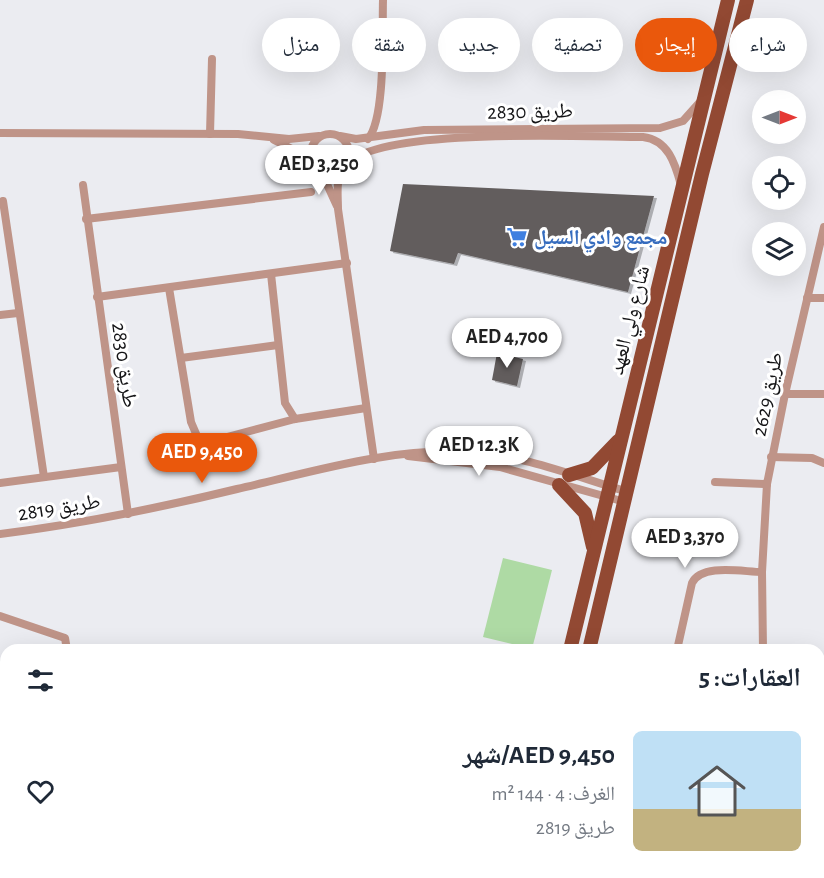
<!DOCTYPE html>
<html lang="ar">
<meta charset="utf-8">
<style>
:root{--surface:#fff;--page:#f6f6f7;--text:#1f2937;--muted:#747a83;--accent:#ea580c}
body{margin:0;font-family:"Alegreya Sans","Noto Naskh Arabic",sans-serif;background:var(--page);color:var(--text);direction:rtl;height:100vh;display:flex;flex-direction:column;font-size:22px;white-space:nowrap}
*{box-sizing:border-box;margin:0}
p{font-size:20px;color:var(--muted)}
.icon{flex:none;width:33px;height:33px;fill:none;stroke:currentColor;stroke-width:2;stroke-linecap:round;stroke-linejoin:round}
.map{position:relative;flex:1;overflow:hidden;direction:ltr}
.sheet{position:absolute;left:0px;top:644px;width:825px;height:236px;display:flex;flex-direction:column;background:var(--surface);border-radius:18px 18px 0 0;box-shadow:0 6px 24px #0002;direction:rtl}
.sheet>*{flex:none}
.guide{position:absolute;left:18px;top:18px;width:789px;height:54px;direction:rtl;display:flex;gap:12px}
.needle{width:39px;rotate:90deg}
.buttons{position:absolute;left:752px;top:90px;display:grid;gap:12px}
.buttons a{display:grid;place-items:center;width:54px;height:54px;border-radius:50%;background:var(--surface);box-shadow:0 6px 24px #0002;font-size:30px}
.price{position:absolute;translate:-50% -51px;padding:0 14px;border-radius:21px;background:#fff;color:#222;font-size:20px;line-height:39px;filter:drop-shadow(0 2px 3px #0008)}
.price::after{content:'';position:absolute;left:50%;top:36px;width:18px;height:14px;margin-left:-9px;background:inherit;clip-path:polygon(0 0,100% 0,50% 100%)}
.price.current{background:var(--accent);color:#fff}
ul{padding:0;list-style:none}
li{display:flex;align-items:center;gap:18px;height:150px;padding:0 24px}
li span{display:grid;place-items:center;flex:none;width:168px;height:120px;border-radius:9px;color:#555}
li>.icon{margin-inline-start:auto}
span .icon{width:72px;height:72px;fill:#fffc;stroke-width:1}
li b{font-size:26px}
h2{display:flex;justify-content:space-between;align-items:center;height:72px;padding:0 24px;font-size:26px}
.tag{padding:0 21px;border-radius:27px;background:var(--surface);box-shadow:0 6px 24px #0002;font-size:21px;line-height:54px}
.tag.current{background:var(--accent);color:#fff}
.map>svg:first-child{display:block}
.green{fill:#aedaa4}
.building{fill:#625d5d;filter:url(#shadow)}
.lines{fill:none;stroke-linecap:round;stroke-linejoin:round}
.street{stroke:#bf9488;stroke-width:8}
.primary{stroke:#924933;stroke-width:14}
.labels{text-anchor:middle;stroke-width:6;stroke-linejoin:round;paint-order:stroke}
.street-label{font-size:21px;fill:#141416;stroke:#fff}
.shop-label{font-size:21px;font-weight:bold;fill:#366cbe;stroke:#fff;text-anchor:start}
</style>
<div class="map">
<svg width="824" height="878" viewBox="0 0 824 878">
<defs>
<filter id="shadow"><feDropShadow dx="3" dy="2" stdDeviation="0" flood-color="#0004"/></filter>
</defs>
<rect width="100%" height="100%" fill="#ebecf1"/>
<polygon class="green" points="503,558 552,570 532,649 483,637"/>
<g class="building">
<polygon points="403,184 654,196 628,292 458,253 454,264 390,251"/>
<polygon points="497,353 523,359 517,386 492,380"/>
</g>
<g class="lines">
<g class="street">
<polyline points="0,133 238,134 289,139 319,136"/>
<circle cx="330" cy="153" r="19"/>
<polyline points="210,134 212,59"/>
<polyline points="340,136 356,139 424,130 660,128 683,121 700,102"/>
<path d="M368,139C386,118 382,31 383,0"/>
<polyline points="274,140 304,155 312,162"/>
<polyline points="320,169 337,206"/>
<polyline points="83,185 128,514"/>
<polyline points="3,201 44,477"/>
<polyline points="86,219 311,192"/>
<polyline points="271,274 285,403 295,419"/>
<polyline points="169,288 191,422 197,436 212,441 295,419 366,408"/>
<polyline points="97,297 347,263"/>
<polyline points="807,298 824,298"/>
<polyline points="0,315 18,313"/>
<polyline points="181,358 278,345"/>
<polyline points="785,394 824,394"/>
<polyline points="408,456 500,467 625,502"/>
<polyline points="771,457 812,458 824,463"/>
<path d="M374,459L338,209C338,195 335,176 345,165C381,126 585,137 643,137C668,140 675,163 681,185"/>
<polyline points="715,482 767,484"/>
<polyline points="0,483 121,467"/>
<path d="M0,534C80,524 159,508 237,489C312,472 392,447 470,452C523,455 577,477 628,492"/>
<polyline points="0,616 65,638 67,650"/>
<path d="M677,650L692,583C702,563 743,572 762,572"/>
<polyline points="763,650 762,572 767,484 785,394 824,227"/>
<polyline points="0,669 6,671"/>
<polyline points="0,702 6,704"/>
<polyline points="819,733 824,733"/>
<polyline points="0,756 6,758"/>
<polyline points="671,873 672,878"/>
<polyline points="29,878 31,873"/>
<polyline points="762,878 762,873"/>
</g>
<g class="primary">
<polyline points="569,475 592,468 618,441"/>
<polyline points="559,485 585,513 593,547"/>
<polyline points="570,650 728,0"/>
<polyline points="589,650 702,174 747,0"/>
<polyline points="512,878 513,873"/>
<polyline points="534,878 535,873"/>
</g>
</g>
<defs>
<g id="supermarket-bare" transform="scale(1.62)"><path d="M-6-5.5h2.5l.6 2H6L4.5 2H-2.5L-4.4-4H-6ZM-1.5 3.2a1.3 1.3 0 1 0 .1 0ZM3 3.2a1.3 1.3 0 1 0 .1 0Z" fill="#3f7fe0" stroke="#fff" stroke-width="2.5" paint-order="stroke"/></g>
</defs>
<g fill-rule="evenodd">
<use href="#supermarket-bare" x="517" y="237"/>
</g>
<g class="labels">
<g class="street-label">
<text transform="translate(530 111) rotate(-1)" y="7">طريق 2830</text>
<text transform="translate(629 320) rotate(-76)" y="7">شارع ولي العهد</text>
<text transform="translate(125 365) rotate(82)" y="7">طريق 2830</text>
<text transform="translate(767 394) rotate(-78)" y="7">طريق 2629</text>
<text transform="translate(59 507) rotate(-9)" y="7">طريق 2819</text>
</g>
<g class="shop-label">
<text x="534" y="244">مجمع وادي السيل</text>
</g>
</g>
</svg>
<div class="buttons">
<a><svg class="needle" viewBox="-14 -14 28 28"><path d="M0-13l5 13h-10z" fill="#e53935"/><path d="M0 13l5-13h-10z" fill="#747a83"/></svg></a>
<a><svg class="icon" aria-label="locate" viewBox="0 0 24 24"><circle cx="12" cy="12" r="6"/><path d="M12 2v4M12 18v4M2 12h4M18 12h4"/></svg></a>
<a><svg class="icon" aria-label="layers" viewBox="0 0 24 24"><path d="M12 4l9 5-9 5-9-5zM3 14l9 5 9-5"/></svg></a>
</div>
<b class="price" style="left:319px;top:196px">AED 3,250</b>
<b class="price" style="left:507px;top:369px">AED 4,700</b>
<b class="price" style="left:479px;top:477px">AED 12.3K</b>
<b class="price current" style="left:202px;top:484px">AED 9,450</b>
<b class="price" style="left:685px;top:569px">AED 3,370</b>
<div class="guide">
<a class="tag">شراء</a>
<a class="tag current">إيجار</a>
<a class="tag">تصفية</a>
<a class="tag">جديد</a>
<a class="tag">شقة</a>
<a class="tag">منزل</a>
</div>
<section class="sheet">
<h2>العقارات: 5<svg class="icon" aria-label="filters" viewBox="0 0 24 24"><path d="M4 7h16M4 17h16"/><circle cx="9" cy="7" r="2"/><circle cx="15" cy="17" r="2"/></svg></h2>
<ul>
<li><span style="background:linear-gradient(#bfe0f5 65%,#c2b280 0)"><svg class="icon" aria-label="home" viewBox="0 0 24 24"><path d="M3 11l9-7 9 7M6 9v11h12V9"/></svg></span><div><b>AED 9,450/شهر</b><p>الغرف: 4 · 144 m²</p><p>طريق 2819</p></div><svg class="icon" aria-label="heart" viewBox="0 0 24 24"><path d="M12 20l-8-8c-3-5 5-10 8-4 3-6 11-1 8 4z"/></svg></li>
</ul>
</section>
</div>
